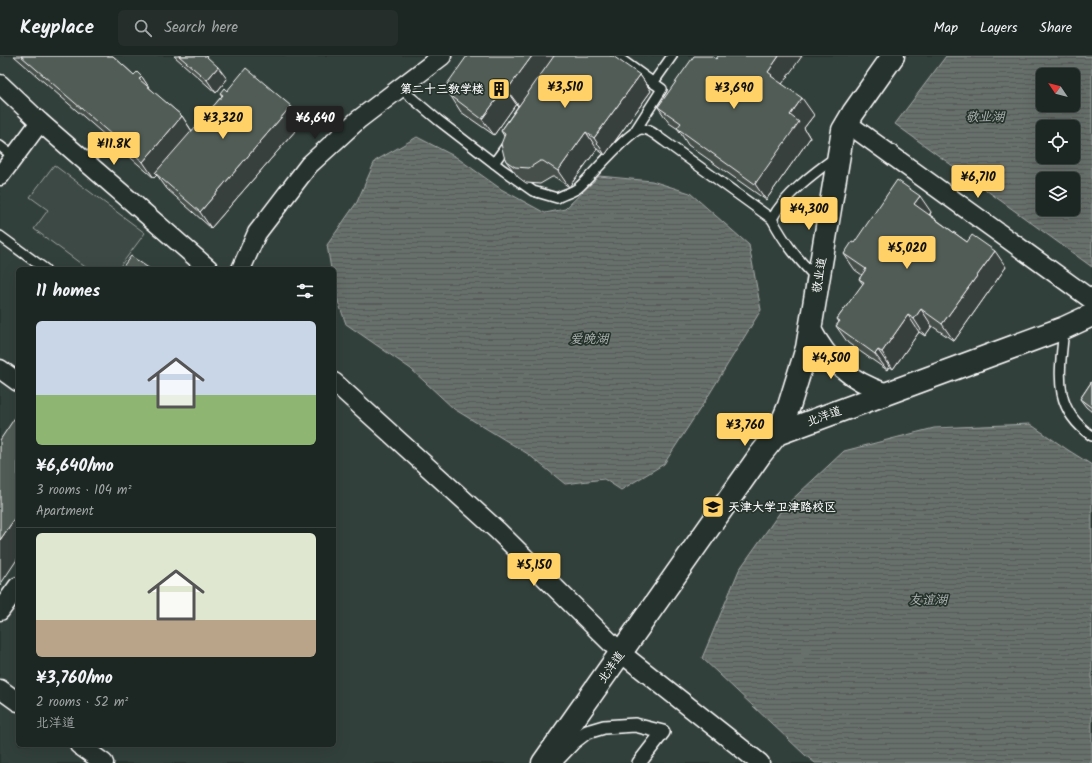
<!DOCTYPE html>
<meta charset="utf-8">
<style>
:root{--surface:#1c2622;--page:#252e2a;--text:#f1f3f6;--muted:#a0a5a5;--line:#3a4340;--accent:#ffd166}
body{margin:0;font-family:Kalam,"LXGW WenKai TC",sans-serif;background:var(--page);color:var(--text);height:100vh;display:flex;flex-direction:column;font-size:15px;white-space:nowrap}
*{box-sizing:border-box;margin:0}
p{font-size:13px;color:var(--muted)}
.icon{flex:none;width:22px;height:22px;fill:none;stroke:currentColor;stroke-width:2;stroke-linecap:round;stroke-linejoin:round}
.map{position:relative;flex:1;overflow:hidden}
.panel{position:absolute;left:16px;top:211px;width:320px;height:480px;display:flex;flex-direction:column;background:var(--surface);border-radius:6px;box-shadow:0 4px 16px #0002,0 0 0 1px var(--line)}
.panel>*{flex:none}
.needle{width:26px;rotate:305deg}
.controls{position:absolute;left:1036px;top:12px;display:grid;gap:8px}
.controls a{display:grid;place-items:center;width:44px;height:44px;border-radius:6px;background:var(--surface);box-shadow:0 4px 16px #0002,0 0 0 1px var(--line);font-size:20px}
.price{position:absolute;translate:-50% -34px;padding:0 9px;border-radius:4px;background:var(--accent);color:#111;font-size:13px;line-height:26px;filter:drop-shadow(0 1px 2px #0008)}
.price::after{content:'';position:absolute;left:50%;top:24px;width:12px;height:9px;margin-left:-6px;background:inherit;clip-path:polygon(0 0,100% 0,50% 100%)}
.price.on{background:#222;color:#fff}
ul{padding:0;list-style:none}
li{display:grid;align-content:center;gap:8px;height:212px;padding:0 20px}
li+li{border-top:1px solid var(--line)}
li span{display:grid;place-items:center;height:124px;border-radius:6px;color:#555}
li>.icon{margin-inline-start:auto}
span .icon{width:72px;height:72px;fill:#fffc;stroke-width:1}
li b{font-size:17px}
h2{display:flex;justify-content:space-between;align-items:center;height:48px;padding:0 20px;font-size:17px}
header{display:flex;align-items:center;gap:24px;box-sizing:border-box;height:56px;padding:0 20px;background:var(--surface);border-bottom:1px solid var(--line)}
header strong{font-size:19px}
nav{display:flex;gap:22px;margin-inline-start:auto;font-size:14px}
.search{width:280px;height:36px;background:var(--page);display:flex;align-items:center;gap:10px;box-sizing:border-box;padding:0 14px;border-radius:6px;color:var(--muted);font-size:15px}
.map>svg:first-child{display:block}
.built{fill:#333f3a;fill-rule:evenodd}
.pitch{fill:#3e4944;stroke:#9ea4a2}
.water{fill:url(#water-rules);stroke:#a4a9a7;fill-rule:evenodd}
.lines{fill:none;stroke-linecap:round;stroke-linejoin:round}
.service-casing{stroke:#fff;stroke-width:12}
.pedestrian-casing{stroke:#fff;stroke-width:16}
.minor-casing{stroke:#fff;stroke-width:21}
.tertiary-casing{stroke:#fff;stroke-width:25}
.service{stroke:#26332d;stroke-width:9}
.pedestrian{stroke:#26332d;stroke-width:13}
.minor{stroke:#26332d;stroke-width:18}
.tertiary{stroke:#26332d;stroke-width:22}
.wall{fill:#464f4b;stroke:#fff}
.shaded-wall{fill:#39403d;stroke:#fff}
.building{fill:#515c57;stroke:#fff}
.labels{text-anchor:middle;stroke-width:3.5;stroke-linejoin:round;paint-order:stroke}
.poi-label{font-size:12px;font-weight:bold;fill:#fff;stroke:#26332d;text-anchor:end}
.street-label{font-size:12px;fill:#fff;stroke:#26332d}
.water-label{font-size:13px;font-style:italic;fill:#b3b8b6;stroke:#26332d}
</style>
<header>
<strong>Keyplace</strong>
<div class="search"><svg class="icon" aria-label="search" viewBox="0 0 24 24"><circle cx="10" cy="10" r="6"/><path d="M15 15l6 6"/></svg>Search here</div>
<nav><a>Map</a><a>Layers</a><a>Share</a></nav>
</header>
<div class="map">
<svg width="1092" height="707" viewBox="0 0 1092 707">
<defs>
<pattern id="water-rules" width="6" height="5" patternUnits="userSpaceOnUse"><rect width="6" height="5" fill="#67706c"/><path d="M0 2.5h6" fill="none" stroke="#575a59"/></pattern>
</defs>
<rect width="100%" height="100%" fill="#26332d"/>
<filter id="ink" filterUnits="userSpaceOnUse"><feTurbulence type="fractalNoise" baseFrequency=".025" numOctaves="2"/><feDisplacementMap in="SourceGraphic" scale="8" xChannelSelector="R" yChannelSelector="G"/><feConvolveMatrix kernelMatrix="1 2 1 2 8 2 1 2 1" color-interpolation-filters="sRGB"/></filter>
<g filter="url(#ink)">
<path class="built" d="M0,0H1092V707H0ZM1043,19H1073V49H1043ZM1043,71H1073V101H1043ZM1043,123H1073V153H1043ZM18,213H334V689H18Z"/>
<polygon class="pitch" points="54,109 145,177 118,213 88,213 34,173 48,154 30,141"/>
<g class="water">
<path d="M946,0H1092V211L895,68ZM1043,19H1073V49H1043ZM1043,71H1073V101H1043ZM1043,123H1073V153H1043Z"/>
<polygon points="417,81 456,101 501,133 545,157 565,153 599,120 652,125 690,137 749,189 761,254 707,342 664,408 621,434 604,423 565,428 528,398 454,353 411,313 346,268 334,234 334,213 331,213 327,189 357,146 375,105"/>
<polygon points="1030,368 1068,394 1092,409 1092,707 815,707 805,699 702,602 739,514 783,452 844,395 934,372"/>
</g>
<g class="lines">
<g class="service-casing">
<g id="service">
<polyline points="616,0 662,33 635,75"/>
<polyline points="653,27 672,0"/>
<path d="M400,32L438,64L503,114L533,135L557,142C564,138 574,136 579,131C591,121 630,73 642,73C650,73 658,81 664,85L772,163"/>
<polyline points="0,90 14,101"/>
<polyline points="494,107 509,86"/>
<polyline points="0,180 45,213"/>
<path d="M817,223C797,202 786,189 772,163C784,139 815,116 836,101"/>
<path d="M1064,273C1060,316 1051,352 1092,380"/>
</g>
</g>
<g class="pedestrian-casing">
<polyline id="pedestrian" points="554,707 574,686 587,676 604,671 635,669 663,676 639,707"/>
</g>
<g class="minor-casing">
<g id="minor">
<polyline points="0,28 40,66 209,213"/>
<polyline points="847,67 1092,244"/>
<polyline points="0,120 40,66"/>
<polyline points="241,213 257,177 309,109 358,64 442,0"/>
<path d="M810,270C829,306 848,324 887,337"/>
<polyline points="0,313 18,326"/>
<polyline points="334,326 498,475 621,597 760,707"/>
<polyline points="0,555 18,530"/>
<polyline points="0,633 18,646"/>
<polyline points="79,689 104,707"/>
</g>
</g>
<g class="tertiary-casing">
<g id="tertiary">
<polyline points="777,378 789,350 807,292 843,74 853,57 893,0"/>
<polyline points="543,707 760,399 777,378 1064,272 1092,259"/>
</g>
</g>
<use href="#service" class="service"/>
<use href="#pedestrian" class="pedestrian"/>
<use href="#minor" class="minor"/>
<use href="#tertiary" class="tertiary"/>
</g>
<g class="wall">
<polygon points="14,0 113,0 134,19 142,21 150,33 182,60 192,75 222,40 220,37 227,35 302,67 211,172 167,133 157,119 154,122"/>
<polygon points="174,0 206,0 227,23 216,37"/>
<polygon points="716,3 782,28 814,59 804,72 810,82 766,144 688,89 678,73 669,67 658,51"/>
<polygon points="640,19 651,35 605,99 597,93 569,131 555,121 552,121 540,128 526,127 518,121 506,105 504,80 501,75 518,50 516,48 494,79 461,56 445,31"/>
<polygon points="931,156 930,159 967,186 1006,211 954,285 932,270 925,280 919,276 893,313 889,310 887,314 848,287 836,270 839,266 837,263 863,228 859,223 862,219 855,214 844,198 854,187"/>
<polygon points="1092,325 1092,356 1086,351 1080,343"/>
</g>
<g class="shaded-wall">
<polygon points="532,0 555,0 519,50 507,34"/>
<polygon points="779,0 802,0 780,31 768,16"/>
<polygon points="218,11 227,23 216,37 207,24"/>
<polygon points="640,19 651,35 605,99 594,82"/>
<polygon points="142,21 153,37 139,23"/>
<polygon points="505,32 516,48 494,79 482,63"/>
<polygon points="802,42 814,59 804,72 810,82 766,144 755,128 790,59"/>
<polygon points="291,50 302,67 211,172 200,156"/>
<polygon points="182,60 193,77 155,117 157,119 154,122 143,106"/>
<polygon points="586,76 597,93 569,131 558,115"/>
<polygon points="920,140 931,156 926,164 914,148"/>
<polygon points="995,195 1006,211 954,285 942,268"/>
<polygon points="921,253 932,270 925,280 914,263"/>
<polygon points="908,259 919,276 893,313 882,296"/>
<polygon points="878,294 889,310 887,314 875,298"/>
<polygon points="18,458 18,502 0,529 0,484"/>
</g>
<g class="building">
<polygon points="21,0 113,0 134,19 137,16 142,21 139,23 182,60 143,106"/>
<polygon points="179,0 206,0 218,11 207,24"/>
<polygon points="467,0 532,0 507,34 505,32 482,63 450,39 452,36 445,31"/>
<polygon points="554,0 613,0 640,19 594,82 586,76 558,115 543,105 540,105 529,112 515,111 506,105 504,100 501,88 505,78 501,75"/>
<polygon points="694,0 712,0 716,3 718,0 779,0 768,16 772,19 771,20 802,42 790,59 799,66 755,128 677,72 681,67 658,51"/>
<polygon points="246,12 291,50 200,156 155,117 223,39 220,37 224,32 227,35"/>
<polygon points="897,124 920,140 914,148 967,186 972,179 995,195 942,268 921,253 914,263 908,259 882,296 878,294 875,298 836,270 840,265 837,263 864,226 859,223 866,213 844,198 852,186 854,187"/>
<polygon points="131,200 150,213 121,213"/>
<polygon points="1092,325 1092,352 1080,343"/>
<polygon points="18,357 18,458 0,484 0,384"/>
</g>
</g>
<defs>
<g id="building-square" transform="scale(1.15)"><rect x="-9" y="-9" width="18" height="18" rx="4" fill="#ffd166" stroke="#26332d"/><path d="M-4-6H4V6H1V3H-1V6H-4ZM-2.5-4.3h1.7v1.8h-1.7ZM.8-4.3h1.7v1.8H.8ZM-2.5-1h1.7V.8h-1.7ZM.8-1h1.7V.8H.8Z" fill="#111"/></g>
<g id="university-square" transform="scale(1.15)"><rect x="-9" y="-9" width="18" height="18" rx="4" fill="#ffd166" stroke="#26332d"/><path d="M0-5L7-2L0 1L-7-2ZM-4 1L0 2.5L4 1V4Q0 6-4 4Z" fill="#111"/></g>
</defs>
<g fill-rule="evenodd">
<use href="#building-square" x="499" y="33"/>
<use href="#university-square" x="713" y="451"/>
</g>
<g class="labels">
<g class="poi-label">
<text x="484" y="37">第二十三教学楼</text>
<text x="728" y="455" text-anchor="start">天津大学卫津路校区</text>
</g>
<g class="street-label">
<text transform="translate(819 219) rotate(-81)" y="4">敬业道</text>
<text transform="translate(824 360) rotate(-20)" y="4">北洋道</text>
<text transform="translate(611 611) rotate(-55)" y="4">北洋道</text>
</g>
<g class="water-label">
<text x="985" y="65">敬业湖</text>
<text x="589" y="287">爱晚湖</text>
<text x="928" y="548">友谊湖</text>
</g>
</g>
</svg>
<div class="controls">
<a><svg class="needle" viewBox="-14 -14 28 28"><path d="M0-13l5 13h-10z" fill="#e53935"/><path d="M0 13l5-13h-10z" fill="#a0a5a5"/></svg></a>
<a><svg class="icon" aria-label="locate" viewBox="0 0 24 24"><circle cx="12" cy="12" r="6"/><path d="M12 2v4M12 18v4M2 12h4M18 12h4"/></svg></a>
<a><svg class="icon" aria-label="layers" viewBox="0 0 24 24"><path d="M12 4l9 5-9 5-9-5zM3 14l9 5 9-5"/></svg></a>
</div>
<b class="price" style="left:565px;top:53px">¥3,510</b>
<b class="price" style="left:734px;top:54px">¥3,690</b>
<b class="price" style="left:223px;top:84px">¥3,320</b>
<b class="price on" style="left:315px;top:84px">¥6,640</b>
<b class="price" style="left:114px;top:110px">¥11.8K</b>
<b class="price" style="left:978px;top:143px">¥6,710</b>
<b class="price" style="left:809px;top:175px">¥4,300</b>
<b class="price" style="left:907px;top:214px">¥5,020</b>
<b class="price" style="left:831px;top:324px">¥4,500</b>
<b class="price" style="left:745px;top:391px">¥3,760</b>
<b class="price" style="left:534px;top:531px">¥5,150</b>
<section class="panel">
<h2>11 homes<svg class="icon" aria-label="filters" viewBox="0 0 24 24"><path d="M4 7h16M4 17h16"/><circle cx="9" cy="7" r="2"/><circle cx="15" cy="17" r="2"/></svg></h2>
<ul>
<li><span style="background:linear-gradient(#c9d6e8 60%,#8fb573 0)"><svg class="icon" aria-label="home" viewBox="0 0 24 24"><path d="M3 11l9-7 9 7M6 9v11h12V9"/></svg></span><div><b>¥6,640/mo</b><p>3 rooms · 104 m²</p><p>Apartment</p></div></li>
<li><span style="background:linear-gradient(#dfe7d0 70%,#b9a48a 0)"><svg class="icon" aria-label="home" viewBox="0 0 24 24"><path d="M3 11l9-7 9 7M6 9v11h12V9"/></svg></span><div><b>¥3,760/mo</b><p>2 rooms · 52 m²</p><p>北洋道</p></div></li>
</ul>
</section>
</div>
